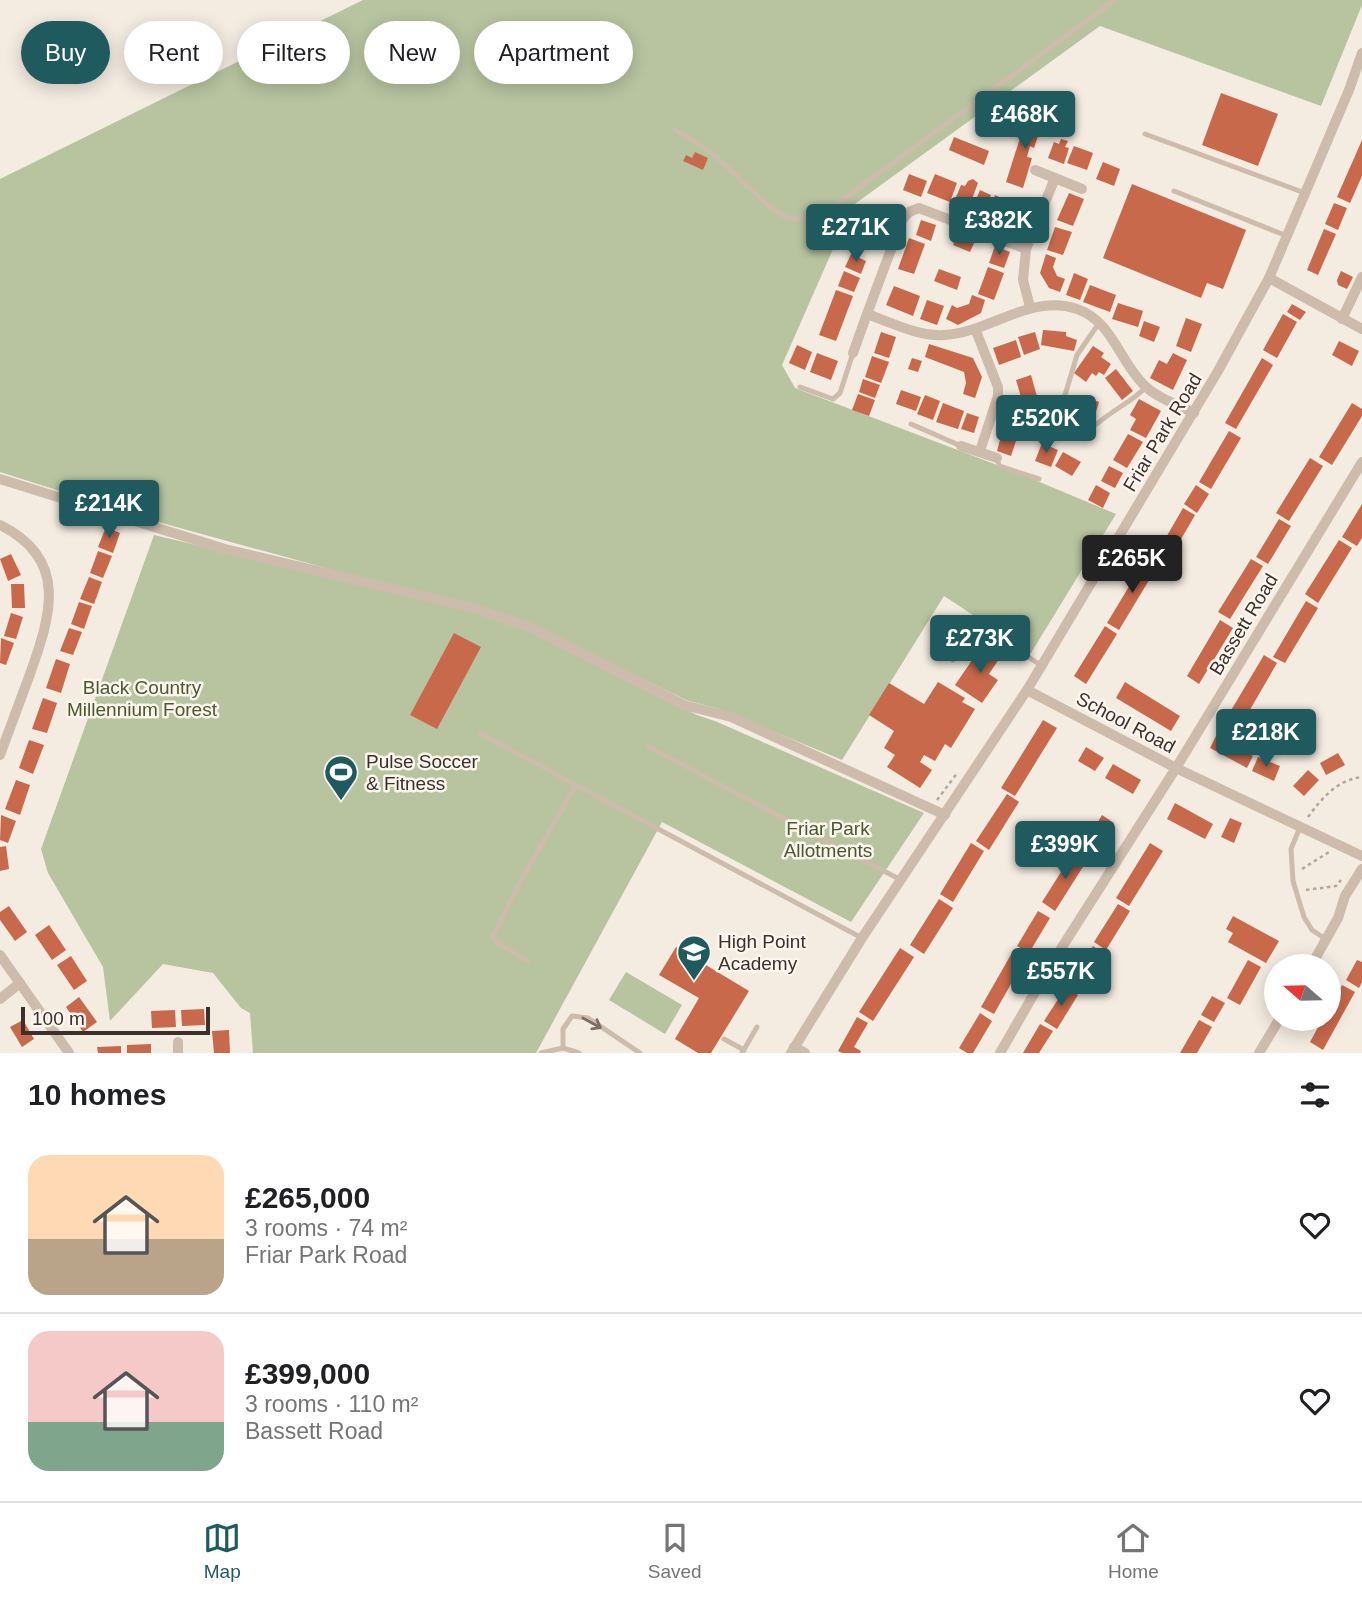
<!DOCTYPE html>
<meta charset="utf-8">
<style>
:root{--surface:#fff;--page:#f2f2f2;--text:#202124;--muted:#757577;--line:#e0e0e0;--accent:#1f5a5e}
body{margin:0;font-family:Arial,sans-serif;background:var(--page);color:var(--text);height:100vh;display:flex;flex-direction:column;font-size:26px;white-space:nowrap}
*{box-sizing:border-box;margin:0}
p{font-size:23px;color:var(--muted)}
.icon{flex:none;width:38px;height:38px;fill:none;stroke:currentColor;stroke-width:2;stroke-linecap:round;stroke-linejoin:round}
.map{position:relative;height:1053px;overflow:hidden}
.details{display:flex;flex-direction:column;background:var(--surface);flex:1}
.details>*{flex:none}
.hud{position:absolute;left:21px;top:21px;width:700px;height:63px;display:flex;gap:14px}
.needle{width:46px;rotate:290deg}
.fabs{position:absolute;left:1264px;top:954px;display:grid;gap:14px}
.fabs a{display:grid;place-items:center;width:77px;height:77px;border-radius:50%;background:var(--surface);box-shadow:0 4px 18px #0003;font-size:35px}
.scale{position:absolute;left:21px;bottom:18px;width:189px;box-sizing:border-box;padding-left:7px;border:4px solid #3b302b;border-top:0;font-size:19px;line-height:24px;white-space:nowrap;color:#3b302b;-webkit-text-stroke:5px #fbf5ee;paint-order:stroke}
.price{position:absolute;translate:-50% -60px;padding:0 16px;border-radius:7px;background:var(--accent);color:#fff;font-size:23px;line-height:46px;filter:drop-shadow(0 2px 4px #0008)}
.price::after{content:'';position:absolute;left:50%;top:42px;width:21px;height:16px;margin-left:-10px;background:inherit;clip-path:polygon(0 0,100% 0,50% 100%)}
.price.current{background:#222;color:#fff}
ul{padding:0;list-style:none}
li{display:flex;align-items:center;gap:21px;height:175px;padding:0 28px}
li+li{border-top:2px solid var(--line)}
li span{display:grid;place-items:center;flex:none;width:196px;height:140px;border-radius:21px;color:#555}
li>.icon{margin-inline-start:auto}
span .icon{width:84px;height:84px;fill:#fffc;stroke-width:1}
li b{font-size:30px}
h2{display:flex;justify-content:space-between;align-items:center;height:84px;padding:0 28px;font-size:30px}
.pill{padding:0 24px;border-radius:32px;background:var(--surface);box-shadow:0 4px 18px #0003;font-size:24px;line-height:63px}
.pill.current{background:var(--accent);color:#fff}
.tabs{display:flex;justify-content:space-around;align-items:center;height:98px;border-top:2px solid var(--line);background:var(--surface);font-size:19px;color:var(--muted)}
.tabs a{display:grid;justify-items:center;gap:4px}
.tabs .current{color:var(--accent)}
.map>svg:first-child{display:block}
.green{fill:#b8c4a0}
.building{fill:#c8694b}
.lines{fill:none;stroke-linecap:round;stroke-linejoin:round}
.path{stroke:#b9a596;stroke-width:2.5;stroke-dasharray:3.5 3.5;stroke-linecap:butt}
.lane{stroke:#cdbbac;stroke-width:5}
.street{stroke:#cdbbac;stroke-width:10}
.oneway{stroke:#7d6f65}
.labels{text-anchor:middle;stroke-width:5;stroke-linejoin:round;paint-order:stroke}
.street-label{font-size:19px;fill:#3b302b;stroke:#fbf5ee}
.park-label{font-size:19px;fill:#4a5a2e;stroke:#fbf5ee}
.poi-label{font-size:19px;fill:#3b302b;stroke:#fbf5ee;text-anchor:start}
</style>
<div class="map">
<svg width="1362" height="1053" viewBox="0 0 1362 1053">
<rect width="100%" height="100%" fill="#f4ebe1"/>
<g class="green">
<polygon points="363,0 1362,0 1362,5 1321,106 1100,26 852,206 782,365 795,388 1018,473 1116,514 1031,653 944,596 842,760 719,709 686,700 529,624 151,520 0,472 0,179"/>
<polygon points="154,535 475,611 528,630 697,715 715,721 924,813 851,922 662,822 536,1053 253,1053 250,1013 241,1008 213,973 163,964 110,1021 103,967 48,873 41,849"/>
<polygon points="626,972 682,1005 665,1034 609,1000"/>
</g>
<g class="building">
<polygon points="1221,93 1278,114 1258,166 1202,145"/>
<polygon points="989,107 1006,114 1001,128 984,121"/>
<polygon points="1028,113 1044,118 1034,148 1030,146 1027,157 1032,158 1023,188 1006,182"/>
<polygon points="954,137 989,151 984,165 949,150"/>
<polygon points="1061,139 1068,141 1065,147 1069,148 1064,164 1048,158 1054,142 1059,144"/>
<polygon points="1362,140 1362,176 1350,203 1337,197"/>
<polygon points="1074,146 1093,153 1087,170 1067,163"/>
<polygon points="695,152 708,158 703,170 683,161 686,155 692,158"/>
<polygon points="1103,162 1120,169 1114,186 1096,179"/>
<polygon points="909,174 927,181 921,197 903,190"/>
<polygon points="935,174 957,183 950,202 927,193"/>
<polygon points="973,179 978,183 969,207 954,202 961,185 965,186 968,181"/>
<polygon points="1132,184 1246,230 1223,289 1207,283 1201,298 1103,258"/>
<polygon points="980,190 991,195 984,214 972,209"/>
<polygon points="1069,193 1084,199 1073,226 1057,220"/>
<polygon points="995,195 1006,200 998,220 987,215"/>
<polygon points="1009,202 1030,210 1023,228 1002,220"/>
<polygon points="1334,203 1347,208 1338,230 1325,224"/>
<polygon points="853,213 869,219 862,237 846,231"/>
<polygon points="873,219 890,226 883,245 865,238"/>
<polygon points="921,220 936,225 931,241 916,235"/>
<polygon points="1055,227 1072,232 1063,255 1047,250"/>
<polygon points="1324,229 1336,234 1318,275 1307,270"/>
<polygon points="959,231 976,239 970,252 953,245"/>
<polygon points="909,238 925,244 914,274 898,269"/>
<polygon points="995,246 1010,252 1004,268 989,263"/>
<polygon points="851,254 866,261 861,274 845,267"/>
<polygon points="1046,254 1056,258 1053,267 1057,276 1065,279 1060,292 1049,288 1040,273"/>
<polygon points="988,267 1004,273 994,300 978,294"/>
<polygon points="939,269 961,277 957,290 934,281"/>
<polygon points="844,271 860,278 854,292 838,286"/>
<polygon points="1341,271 1353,277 1347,289 1338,285 1337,280"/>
<polygon points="1074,273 1088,279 1080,300 1066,295"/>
<polygon points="1090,285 1116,295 1110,312 1083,302"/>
<polygon points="894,286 920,296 913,316 886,305"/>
<polygon points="836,290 853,296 836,341 819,335"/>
<polygon points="972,295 985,300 981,313 958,325 946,319 952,305 957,308 969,304"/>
<polygon points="927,300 944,306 937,325 920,319"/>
<polygon points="1118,303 1143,311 1138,327 1112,319"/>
<polygon points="1292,304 1306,312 1300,320 1287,312"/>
<polygon points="1283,314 1297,322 1277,358 1263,350"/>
<polygon points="1186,318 1202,324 1191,352 1176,346"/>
<polygon points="1144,321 1160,327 1154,342 1139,336"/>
<polygon points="1043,330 1066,332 1066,336 1077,340 1074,351 1041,345"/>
<polygon points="881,332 896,337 889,358 874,353"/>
<polygon points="1035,332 1040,349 1024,355 1018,337"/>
<polygon points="1016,340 1021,357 999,365 993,348"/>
<polygon points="1339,341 1359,351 1352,366 1332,355"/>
<polygon points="929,344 973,358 982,377 975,398 963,394 966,383 964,372 925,357"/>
<polygon points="797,345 812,352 805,370 789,363"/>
<polygon points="1093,346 1104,353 1101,357 1111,364 1104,375 1099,372 1096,376 1092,373 1086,382 1074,373"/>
<polygon points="817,353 838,361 831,380 810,372"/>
<polygon points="1173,353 1187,360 1173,390 1150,378 1159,360 1167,364"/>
<polygon points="872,356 889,362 881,383 865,377"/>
<polygon points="912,358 922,361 918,372 908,369"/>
<polygon points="1262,358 1273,365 1236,429 1225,423"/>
<polygon points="1116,369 1133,391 1122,400 1105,378"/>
<polygon points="1031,375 1038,400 1023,404 1016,380"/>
<polygon points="863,379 880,385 875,398 859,392"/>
<polygon points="901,390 921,397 916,411 896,404"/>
<polygon points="858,394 875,400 869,416 852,410"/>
<polygon points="925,395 940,401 933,420 917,414"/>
<polygon points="1083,396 1099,402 1095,415 1079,409"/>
<polygon points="1139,399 1161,411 1146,438 1130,430 1136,419 1130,415"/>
<polygon points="943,403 964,411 958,429 936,422"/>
<polygon points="1352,403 1362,409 1362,416 1332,465 1319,457"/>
<polygon points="1015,405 1036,413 1033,420 1029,418 1026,424 1014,419 1015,417 1011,416"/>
<polygon points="967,413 979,417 974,433 961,429"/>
<polygon points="1007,420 1026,426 1021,439 1003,433"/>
<polygon points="1229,431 1241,438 1211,489 1199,482"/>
<polygon points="1128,434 1143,442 1127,468 1113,460"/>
<polygon points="1001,436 1016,441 1011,456 997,451"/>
<polygon points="1042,443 1058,450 1051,467 1035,461"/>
<polygon points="1063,452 1081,462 1072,476 1055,466"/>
<polygon points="1310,458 1323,466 1289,521 1276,513"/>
<polygon points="1109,466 1123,473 1115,488 1101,481"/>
<polygon points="1096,485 1110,493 1103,508 1088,500"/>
<polygon points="1196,485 1209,494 1197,513 1184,504"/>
<polygon points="1362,504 1362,538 1357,546 1342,537"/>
<polygon points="1183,508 1195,515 1165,567 1153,560"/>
<polygon points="1279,519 1291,526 1268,564 1256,557"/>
<polygon points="106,527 120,533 113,553 98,547"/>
<polygon points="1339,540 1352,548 1318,603 1305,594"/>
<polygon points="98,551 112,556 103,578 90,573"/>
<polygon points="11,554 21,575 8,581 0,559"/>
<polygon points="1251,559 1263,566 1230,619 1218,612"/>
<polygon points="1145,560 1157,567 1119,630 1107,623"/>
<polygon points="89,577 102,582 94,604 80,599"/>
<polygon points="11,584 24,584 25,608 12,608"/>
<polygon points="1306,601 1318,608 1285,663 1273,657"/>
<polygon points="79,602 92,606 84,629 71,624"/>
<polygon points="11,613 23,617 16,639 4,636"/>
<polygon points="1220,620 1233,628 1199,684 1187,676"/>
<polygon points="1105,626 1117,634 1086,684 1074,676"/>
<polygon points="69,628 82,632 73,655 60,651"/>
<polygon points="454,633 481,647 437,729 410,715"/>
<polygon points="1,638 14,643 6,665 0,663"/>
<polygon points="991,645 1003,653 989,674 998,680 982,703 955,685 979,650 985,654"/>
<polygon points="1264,655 1277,663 1244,720 1230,712"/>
<polygon points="56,659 70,664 61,693 46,688"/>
<polygon points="938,682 965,698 962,702 975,709 951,748 945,744 935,761 924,755 920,762 932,770 920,788 887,767 895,755 884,748 894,731 869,715 889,683 924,704"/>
<polygon points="1125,682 1180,716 1171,731 1116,698"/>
<polygon points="43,698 57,703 47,733 32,729"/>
<polygon points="1043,720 1057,728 1015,796 1001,788"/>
<polygon points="1216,736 1253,756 1247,768 1210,748"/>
<polygon points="29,740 44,745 33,774 19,768"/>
<polygon points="1086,747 1104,758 1095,771 1078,761"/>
<polygon points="1338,753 1345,765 1326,775 1320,763"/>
<polygon points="1258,757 1280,766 1274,781 1252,771"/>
<polygon points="1113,764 1141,780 1133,794 1105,778"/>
<polygon points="1308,770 1319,780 1304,796 1293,786"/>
<polygon points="16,780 30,785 20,815 5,809"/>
<polygon points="1007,794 1019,802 989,850 976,841"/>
<polygon points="1175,803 1213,824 1205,839 1167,819"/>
<polygon points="1,815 16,821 8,843 0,840"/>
<polygon points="1102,815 1114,823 1094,854 1083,847"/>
<polygon points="1230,818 1242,823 1234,843 1221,837"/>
<polygon points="971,843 984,851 953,902 940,894"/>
<polygon points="1150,843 1163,851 1129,906 1116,898"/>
<polygon points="6,846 9,869 0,871 0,847"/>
<polygon points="1075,850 1088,859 1055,911 1042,902"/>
<polygon points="939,899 953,908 924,954 910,945"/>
<polygon points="1118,904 1130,911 1106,950 1094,942"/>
<polygon points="9,906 27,932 15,941 0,920 0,912"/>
<polygon points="1038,911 1050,918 1029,953 1017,946"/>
<polygon points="1233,916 1279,941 1266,963 1228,942 1233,933 1226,929"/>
<polygon points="49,925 66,950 52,960 35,935"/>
<polygon points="1093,946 1104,954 1087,980 1076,973"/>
<polygon points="676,947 749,991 711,1053 698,1053 675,1039 699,998 659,975"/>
<polygon points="900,948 914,957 873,1021 859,1012"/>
<polygon points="1013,951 1025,959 994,1014 981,1007"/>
<polygon points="71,956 87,981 74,990 57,965"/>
<polygon points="1248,960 1261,967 1240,1005 1227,998"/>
<polygon points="1357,960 1362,962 1362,982 1359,988 1346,980"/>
<polygon points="1342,985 1355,992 1323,1050 1310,1042 1323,1018 1328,1018 1328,1010"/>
<polygon points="1066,987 1078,995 1057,1029 1044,1021"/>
<polygon points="1212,996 1225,1003 1214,1022 1201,1015"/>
<polygon points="79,997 97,1022 83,1032 66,1007"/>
<polygon points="204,1009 205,1025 182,1026 181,1010"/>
<polygon points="175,1010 176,1027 152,1028 151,1011"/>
<polygon points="980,1013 992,1021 973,1053 967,1053 959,1048"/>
<polygon points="857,1017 868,1023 854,1047 861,1051 860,1053 842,1053 838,1051"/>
<polygon points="23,1020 34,1039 22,1047 10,1027"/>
<polygon points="1199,1020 1212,1027 1197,1053 1180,1053"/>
<polygon points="1040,1024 1053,1031 1039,1053 1023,1053"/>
<polygon points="229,1030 230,1053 214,1053 212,1031"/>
<polygon points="151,1044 151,1053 127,1053 127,1045"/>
<polygon points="121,1046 121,1053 98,1053 97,1047"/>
</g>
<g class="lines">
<g class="path">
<polyline points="937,800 958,772"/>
<path d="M1308,817C1322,798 1337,780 1362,777"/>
<polyline points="1302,869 1329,852"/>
<polyline points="1306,890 1336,886 1341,880"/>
</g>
<g class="lane">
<path d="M675,130C704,144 725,164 747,186C758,196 772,211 786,217C797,221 811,217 823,214L1115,0"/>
<polyline points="1145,134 1305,193"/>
<polyline points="1174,191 1287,236"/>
<polyline points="800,387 833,399 840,393 853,353"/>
<path d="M1069,415L1097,424C1112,410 1132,402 1146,387"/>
<polyline points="911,424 961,446"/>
<polyline points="1056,425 1077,355 1099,323"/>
<polyline points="997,458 999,466 1039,479"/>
<polyline points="953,660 972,629 979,625 1042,666"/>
<polyline points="479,733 862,938"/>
<polyline points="647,746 901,880"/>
<polyline points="1300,827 1291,849 1293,881 1304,917 1312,930 1327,940"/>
<polyline points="528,961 496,942 493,936 520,882 576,785"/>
<polyline points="724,1039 744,1050"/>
<polyline points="563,1048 563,1029 572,1016 588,1018 640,1053"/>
<polyline points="541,1053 563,1048 579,1053"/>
<polyline points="742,1053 757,1027"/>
</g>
<g class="street">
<polyline points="1035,170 1082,189"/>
<polyline points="1026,249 1055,178"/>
<polyline points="1269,278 1362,329"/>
<path d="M1030,307L1023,280L1026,249L919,208L909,212L902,220L867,314C890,322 919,337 944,335C990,333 1030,293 1077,309C1112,321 1119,360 1143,384C1155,397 1178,405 1194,413"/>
<polyline points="1342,319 1362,277"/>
<polyline points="976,331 998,387 998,396 980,451"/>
<polyline points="853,353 867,314"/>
<polyline points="961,446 997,458"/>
<polyline points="0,479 225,549 474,608 527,626 684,705 731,717 945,815"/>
<path d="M0,525C69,559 51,615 30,674C20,701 10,728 0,755"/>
<polyline points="1027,690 1176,768 1362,856"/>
<polyline points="0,955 69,1053"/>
<polyline points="1311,966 1338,918 1345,896 1362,869"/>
<polyline points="0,999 20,983"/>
<polyline points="178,1042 178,1053"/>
<polyline points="794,1047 805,1053"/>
<polyline points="791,1053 862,938 1027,690 1218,371 1269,278 1349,90 1362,53"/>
<polyline points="1000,1053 1050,966 1176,768 1362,462"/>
<polyline points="1259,1053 1280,1018"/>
</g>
</g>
<defs><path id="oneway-shaft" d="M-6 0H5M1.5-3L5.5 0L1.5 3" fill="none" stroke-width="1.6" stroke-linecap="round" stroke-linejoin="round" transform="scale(1.75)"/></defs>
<use class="oneway" href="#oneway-shaft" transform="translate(592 1023) rotate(29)"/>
<defs>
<g id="stadium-pin" transform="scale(1.75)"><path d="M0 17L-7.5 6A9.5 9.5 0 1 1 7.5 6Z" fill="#1f5a5e" stroke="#fbf5ee"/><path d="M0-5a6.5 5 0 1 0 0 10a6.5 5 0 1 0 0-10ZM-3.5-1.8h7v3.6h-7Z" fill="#fff"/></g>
<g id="school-pin" transform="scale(1.75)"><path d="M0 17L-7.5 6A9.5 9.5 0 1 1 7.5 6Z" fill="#1f5a5e" stroke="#fbf5ee"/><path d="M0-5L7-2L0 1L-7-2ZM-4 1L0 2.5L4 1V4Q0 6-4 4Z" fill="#fff"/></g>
</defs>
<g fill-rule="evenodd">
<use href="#stadium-pin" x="341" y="772"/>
<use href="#school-pin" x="694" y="952"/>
</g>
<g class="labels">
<g class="street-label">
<text transform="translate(1162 432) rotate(-59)" y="7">Friar Park Road</text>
<text transform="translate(1243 624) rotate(-59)" y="7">Bassett Road</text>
<text transform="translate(1126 722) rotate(28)" y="7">School Road</text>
</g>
<g class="park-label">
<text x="142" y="694">Black Country<tspan x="142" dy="22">Millennium Forest</tspan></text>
<text x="828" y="835">Friar Park<tspan x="828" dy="22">Allotments</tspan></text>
</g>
<g class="poi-label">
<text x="366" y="768">Pulse Soccer<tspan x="366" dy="22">&amp; Fitness</tspan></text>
<text x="718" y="948">High Point<tspan x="718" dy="22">Academy</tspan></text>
</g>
</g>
</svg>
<div class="fabs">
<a><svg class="needle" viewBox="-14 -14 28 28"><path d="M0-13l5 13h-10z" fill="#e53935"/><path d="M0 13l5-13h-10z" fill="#757577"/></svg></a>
</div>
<div class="scale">100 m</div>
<b class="price" style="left:1025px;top:151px">£468K</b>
<b class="price" style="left:999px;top:257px">£382K</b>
<b class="price" style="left:856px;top:264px">£271K</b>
<b class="price" style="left:1046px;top:455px">£520K</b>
<b class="price" style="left:109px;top:540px">£214K</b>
<b class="price current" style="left:1132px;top:595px">£265K</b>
<b class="price" style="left:980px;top:675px">£273K</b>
<b class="price" style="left:1266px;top:769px">£218K</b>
<b class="price" style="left:1065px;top:881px">£399K</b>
<b class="price" style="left:1061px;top:1008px">£557K</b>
<div class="hud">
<a class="pill current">Buy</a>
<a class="pill">Rent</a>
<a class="pill">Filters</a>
<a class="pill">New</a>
<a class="pill">Apartment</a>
</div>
</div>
<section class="details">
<h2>10 homes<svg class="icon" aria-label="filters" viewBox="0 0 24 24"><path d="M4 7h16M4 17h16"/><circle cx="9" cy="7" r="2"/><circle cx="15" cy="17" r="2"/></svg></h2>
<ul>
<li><span style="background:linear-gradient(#ffd9b3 60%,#b9a48a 0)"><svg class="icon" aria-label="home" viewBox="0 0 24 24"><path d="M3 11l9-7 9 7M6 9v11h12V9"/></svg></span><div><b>£265,000</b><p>3 rooms · 74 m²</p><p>Friar Park Road</p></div><svg class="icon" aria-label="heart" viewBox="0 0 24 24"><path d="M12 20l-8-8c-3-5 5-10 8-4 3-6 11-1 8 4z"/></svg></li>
<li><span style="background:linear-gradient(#f6c9c9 65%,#7fa58c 0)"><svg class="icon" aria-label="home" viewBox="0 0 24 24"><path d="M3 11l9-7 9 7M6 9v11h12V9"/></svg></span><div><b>£399,000</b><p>3 rooms · 110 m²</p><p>Bassett Road</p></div><svg class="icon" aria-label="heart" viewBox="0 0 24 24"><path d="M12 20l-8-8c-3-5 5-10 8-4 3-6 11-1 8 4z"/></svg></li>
</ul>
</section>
<nav class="tabs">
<a class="current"><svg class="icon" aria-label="map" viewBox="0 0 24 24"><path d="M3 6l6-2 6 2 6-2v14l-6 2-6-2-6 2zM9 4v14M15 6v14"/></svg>Map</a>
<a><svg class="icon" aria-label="saved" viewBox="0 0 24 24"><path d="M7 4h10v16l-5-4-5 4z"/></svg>Saved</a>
<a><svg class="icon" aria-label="home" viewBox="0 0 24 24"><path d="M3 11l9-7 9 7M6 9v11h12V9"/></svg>Home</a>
</nav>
